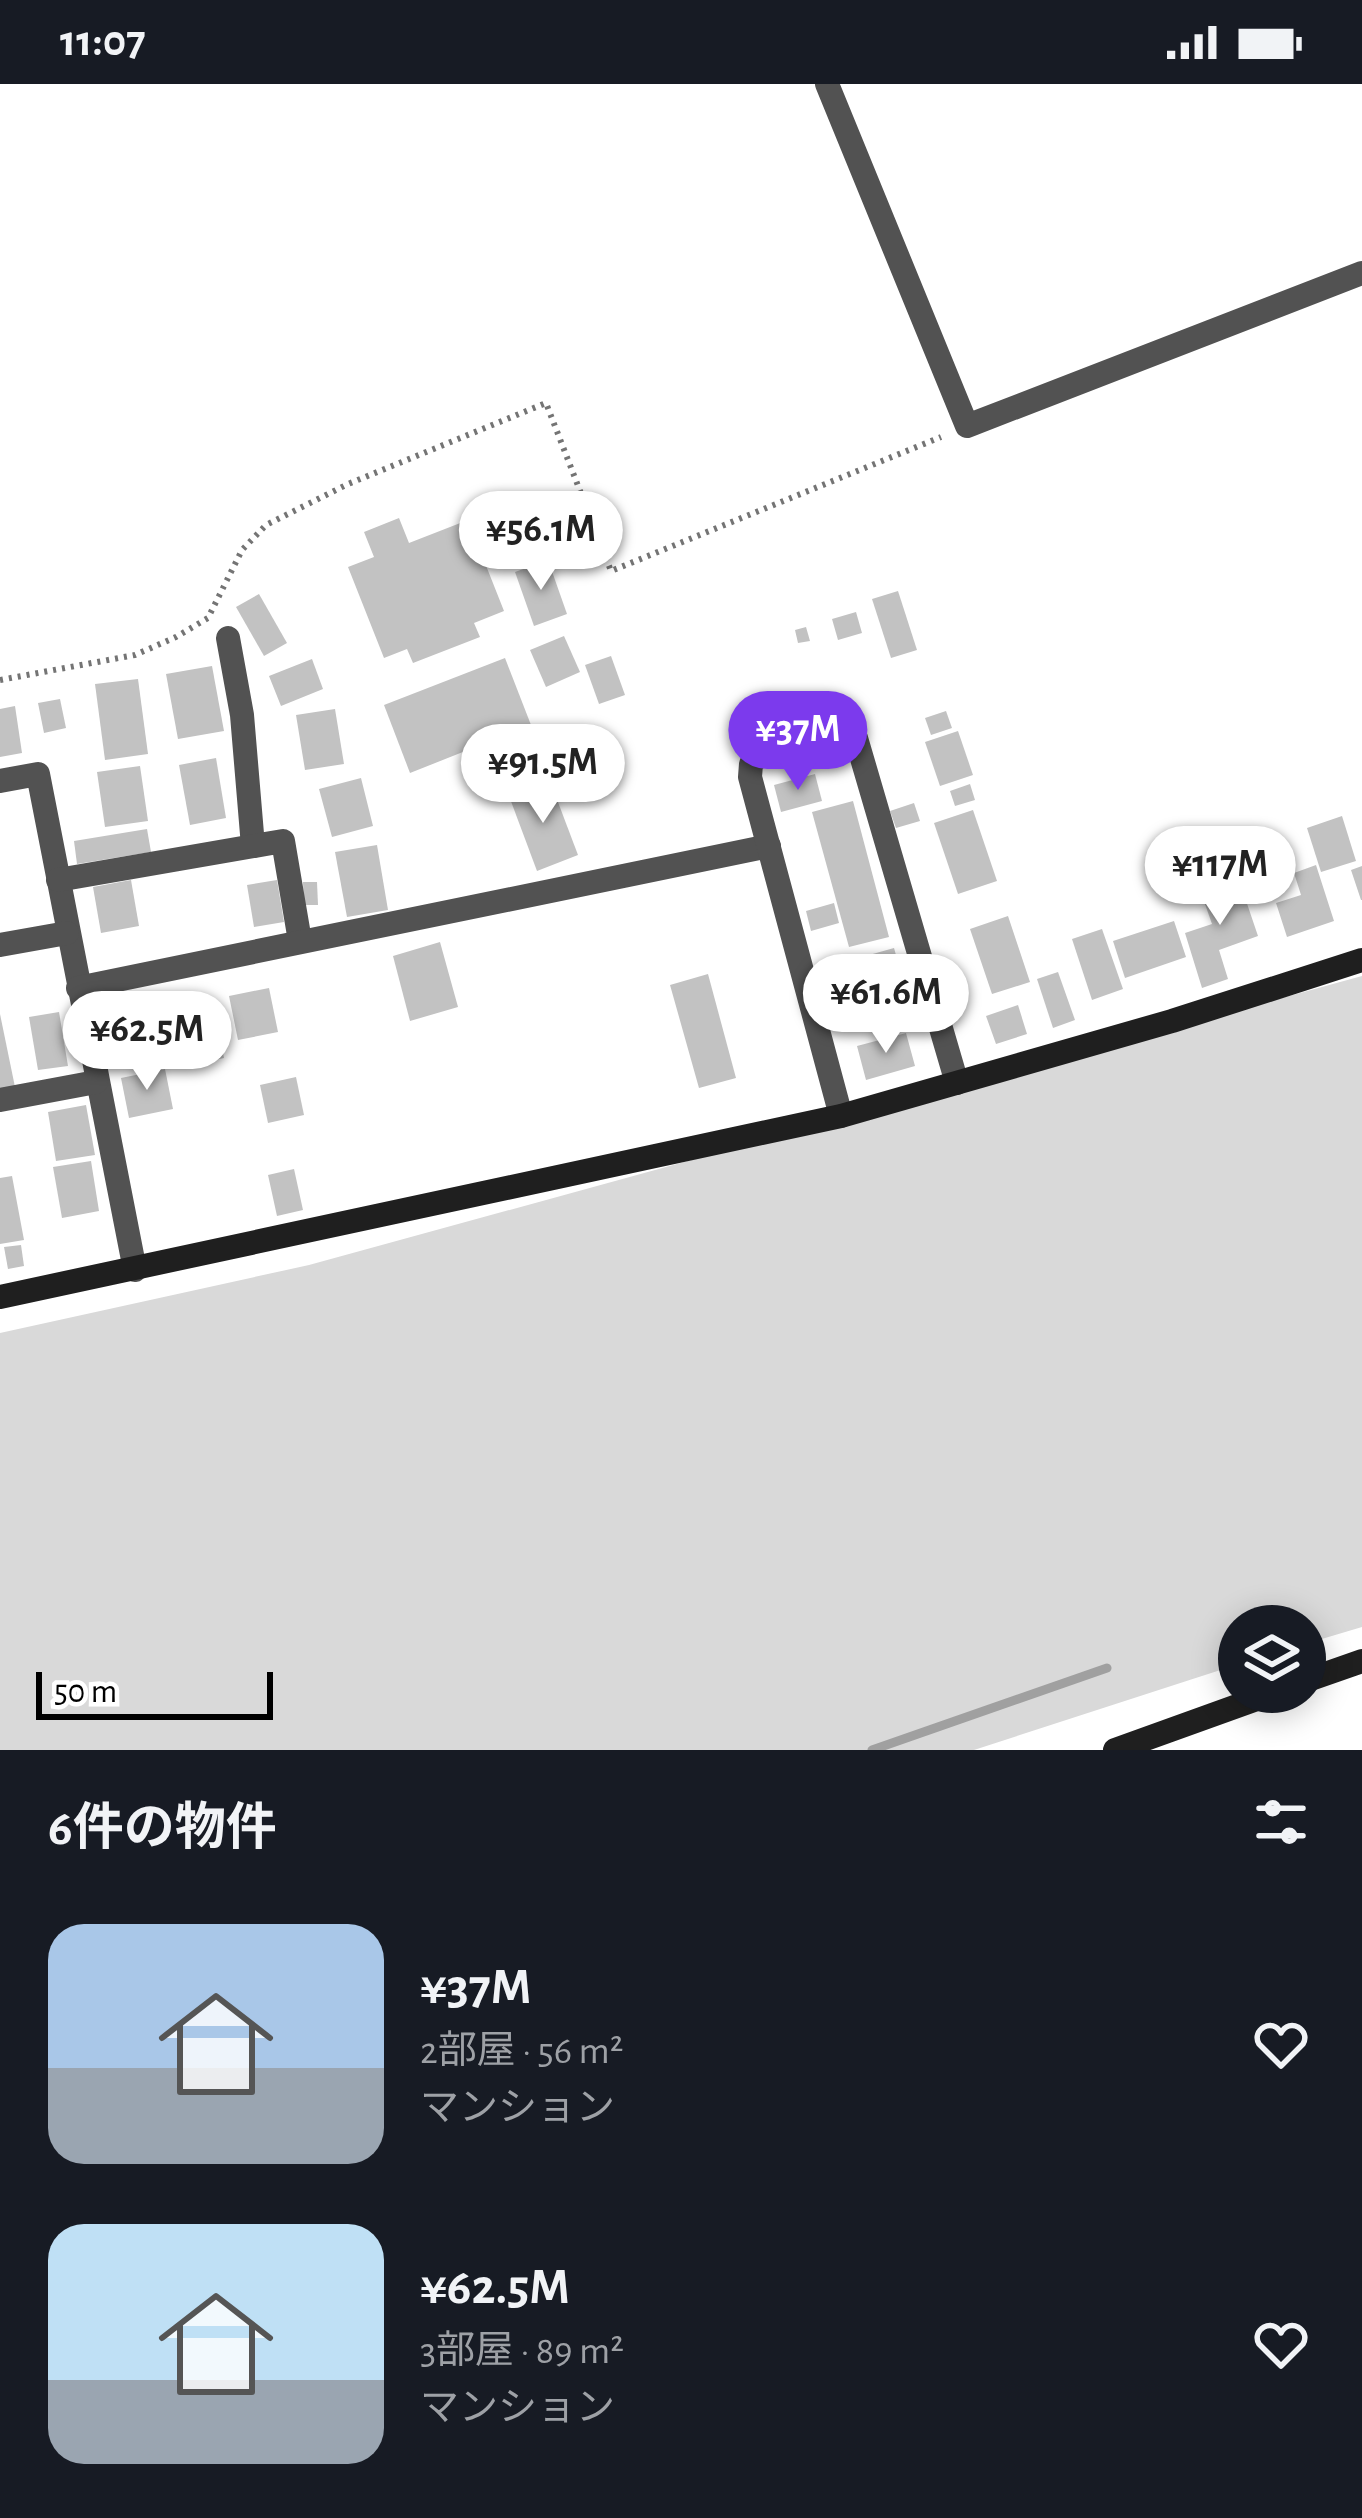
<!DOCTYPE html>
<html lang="ja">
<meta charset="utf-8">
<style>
:root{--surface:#171b24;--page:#20242c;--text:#f1f3f6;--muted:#9ea1a6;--accent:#7c3aed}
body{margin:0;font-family:"Alegreya Sans","Noto Sans JP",sans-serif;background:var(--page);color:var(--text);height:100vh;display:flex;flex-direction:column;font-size:45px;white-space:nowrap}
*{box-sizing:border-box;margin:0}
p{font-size:39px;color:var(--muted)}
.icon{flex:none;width:66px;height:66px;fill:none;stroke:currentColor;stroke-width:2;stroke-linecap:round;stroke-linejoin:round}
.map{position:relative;height:1666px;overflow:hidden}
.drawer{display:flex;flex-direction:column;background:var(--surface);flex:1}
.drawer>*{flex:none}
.buttons{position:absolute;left:1218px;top:1521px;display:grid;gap:24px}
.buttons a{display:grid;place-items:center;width:108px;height:108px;border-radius:50%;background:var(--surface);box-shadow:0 6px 30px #0003;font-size:60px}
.scale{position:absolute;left:36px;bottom:30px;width:237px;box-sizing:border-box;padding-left:12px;border:6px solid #000;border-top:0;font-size:33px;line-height:42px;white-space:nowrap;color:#000;-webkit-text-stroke:9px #fff;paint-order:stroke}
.price{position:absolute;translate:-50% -102px;padding:0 27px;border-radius:42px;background:#fff;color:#222;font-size:39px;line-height:78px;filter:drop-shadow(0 3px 6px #0008)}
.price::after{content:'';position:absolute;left:50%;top:72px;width:36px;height:27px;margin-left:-18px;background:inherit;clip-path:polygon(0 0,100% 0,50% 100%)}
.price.selected{background:var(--accent);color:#fff}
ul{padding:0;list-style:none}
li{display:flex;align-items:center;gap:36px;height:300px;padding:0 48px}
li span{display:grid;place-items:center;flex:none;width:336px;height:240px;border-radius:36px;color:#555}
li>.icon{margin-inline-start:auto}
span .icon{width:144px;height:144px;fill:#fffc;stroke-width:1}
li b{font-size:51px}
h2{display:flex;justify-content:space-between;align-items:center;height:144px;padding:0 48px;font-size:51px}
.status{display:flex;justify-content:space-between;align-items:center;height:84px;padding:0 60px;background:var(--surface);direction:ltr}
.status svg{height:33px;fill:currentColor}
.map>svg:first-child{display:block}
.green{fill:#d9d9d9}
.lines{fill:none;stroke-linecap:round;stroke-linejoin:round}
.stream{stroke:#a0a0a0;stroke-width:9}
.building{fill:#c2c2c2}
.path{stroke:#747474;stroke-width:6;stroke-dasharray:3 6;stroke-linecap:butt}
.street{stroke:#525252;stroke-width:24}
.secondary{stroke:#1f1f1f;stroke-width:24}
</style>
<div class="status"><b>11:07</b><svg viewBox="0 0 49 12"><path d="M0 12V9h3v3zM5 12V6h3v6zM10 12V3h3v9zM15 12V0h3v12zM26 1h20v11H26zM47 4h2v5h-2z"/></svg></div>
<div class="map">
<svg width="1362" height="1666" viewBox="0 0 1362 1666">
<rect width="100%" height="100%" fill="#fff"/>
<polygon class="green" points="1362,892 1362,1543 1305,1560 1305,1542 1239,1542 1239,1580 974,1666 0,1666 0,1249 309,1181"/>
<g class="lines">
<polyline class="stream" points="872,1666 1107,1584"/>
</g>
<g class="building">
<polygon points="399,434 409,459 468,436 504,527 474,539 480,553 413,579 407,565 384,574 348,483 374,473 364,448"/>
<polygon points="548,476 567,530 534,542 515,488"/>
<polygon points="898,507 917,566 891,574 872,515"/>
<polygon points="259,510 287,559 264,572 236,523"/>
<polygon points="856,528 862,549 838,556 832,535"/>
<polygon points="806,543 810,557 798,559 795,546"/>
<polygon points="564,552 580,588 546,603 530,566"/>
<polygon points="611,572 625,611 599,620 585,581"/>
<polygon points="505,574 531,641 410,689 384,621"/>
<polygon points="312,575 323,605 281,622 269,592"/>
<polygon points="212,582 224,647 178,655 166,590"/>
<polygon points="138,595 148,670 105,676 95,600"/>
<polygon points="60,615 66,644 44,649 38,619"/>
<polygon points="15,622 22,669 0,673 0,625"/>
<polygon points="335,625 344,680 305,686 296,631"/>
<polygon points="946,627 952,644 931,651 925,634"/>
<polygon points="958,647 973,691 940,702 925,658"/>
<polygon points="216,674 226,734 190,741 179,681"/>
<polygon points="140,682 148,737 105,743 97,688"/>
<polygon points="815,690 822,717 781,728 774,701"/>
<polygon points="361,694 373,742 332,753 319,705"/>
<polygon points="550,697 578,771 537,787 509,712"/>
<polygon points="970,700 975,716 955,722 950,707"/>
<polygon points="853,717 889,853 849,863 812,728"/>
<polygon points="914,719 920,737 896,744 890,727"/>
<polygon points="973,726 997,797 958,810 934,739"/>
<polygon points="1342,732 1356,777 1321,788 1307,744"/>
<polygon points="147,745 151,768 77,780 74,757"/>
<polygon points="377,761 388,826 347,833 335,768"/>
<polygon points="1316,781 1334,837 1287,853 1276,819 1301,811 1294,789"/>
<polygon points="1362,782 1362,816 1361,816 1351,786"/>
<polygon points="1237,790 1258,852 1219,866 1228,895 1202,904 1185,849 1212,840 1199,803"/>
<polygon points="131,796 139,842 101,849 93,803"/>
<polygon points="277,796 284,838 254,843 247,801"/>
<polygon points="303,798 317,798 318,821 304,821"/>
<polygon points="834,819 839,839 811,847 806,827"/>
<polygon points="1008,832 1030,898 992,910 970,845"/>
<polygon points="1174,837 1186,873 1125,894 1113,857"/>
<polygon points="1102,845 1123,905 1092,916 1072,855"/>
<polygon points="440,858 458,923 410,937 393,872"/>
<polygon points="894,864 912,928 879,937 862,873"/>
<polygon points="1058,888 1075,936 1053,944 1037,895"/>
<polygon points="708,890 736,994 699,1004 670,901"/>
<polygon points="269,904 278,948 238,956 229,912"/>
<polygon points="146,907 153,938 131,942 124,912"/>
<polygon points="211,913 224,974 185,982 172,922"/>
<polygon points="1018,921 1027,950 996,960 986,932"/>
<polygon points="59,928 68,982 38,986 29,933"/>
<polygon points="0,930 15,1003 0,1006"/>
<polygon points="906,949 915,982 866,996 857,962"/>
<polygon points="152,952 159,984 140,988 133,956"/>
<polygon points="165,985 173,1025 129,1034 121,994"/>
<polygon points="296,993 304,1031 268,1039 260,1001"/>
<polygon points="86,1021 95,1071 56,1077 48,1028"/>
<polygon points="91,1077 99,1127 62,1134 53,1083"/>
<polygon points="294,1085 303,1126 277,1132 268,1091"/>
<polygon points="12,1092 24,1156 0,1160 0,1094"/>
<polygon points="21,1161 24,1182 8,1185 4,1163"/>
</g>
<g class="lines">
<polyline class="path" points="0,596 135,571 176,553 208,534 242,466 266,441 348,400 546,319 611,487 941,353"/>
<g class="street">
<polyline points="827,0 967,342 1362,189"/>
<polyline points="228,554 242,631 253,762"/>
<polyline points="0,697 38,690 135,1186"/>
<polyline points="58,796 283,757 300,857"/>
<polyline points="0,861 67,849"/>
<polyline points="78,904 769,762"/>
<polyline points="0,1016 96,998"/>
<polyline points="841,1032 750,693 751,680 760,670 840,646 856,654 957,999"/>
</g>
<g class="secondary">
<polyline points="0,1213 841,1032 1172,937 1362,876"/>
<polyline points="1305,1597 1362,1577"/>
<polyline points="1115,1666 1276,1608"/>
</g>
</g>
</svg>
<div class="buttons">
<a><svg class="icon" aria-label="layers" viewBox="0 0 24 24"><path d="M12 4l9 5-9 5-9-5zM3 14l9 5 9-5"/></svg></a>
</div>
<div class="scale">50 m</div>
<b class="price" style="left:541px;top:509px">¥56.1M</b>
<b class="price selected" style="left:798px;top:709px">¥37M</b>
<b class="price" style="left:543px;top:742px">¥91.5M</b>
<b class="price" style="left:1220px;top:844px">¥117M</b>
<b class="price" style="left:886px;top:972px">¥61.6M</b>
<b class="price" style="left:147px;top:1009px">¥62.5M</b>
</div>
<section class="drawer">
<h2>6件の物件<svg class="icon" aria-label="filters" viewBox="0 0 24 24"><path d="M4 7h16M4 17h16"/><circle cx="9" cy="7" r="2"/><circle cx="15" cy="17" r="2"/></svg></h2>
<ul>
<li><span style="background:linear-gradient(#a9c7e8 60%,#9aa5b1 0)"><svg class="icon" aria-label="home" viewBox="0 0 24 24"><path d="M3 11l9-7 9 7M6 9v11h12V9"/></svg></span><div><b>¥37M</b><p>2部屋 · 56 m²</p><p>マンション</p></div><svg class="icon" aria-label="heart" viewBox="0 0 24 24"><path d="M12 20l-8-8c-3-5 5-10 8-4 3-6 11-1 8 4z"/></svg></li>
<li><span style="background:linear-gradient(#bfe0f5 65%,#9aa5b1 0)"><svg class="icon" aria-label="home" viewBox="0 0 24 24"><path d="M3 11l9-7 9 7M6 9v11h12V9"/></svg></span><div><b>¥62.5M</b><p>3部屋 · 89 m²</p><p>マンション</p></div><svg class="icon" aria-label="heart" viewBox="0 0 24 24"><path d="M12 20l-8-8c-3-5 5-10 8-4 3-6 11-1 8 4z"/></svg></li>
</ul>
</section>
